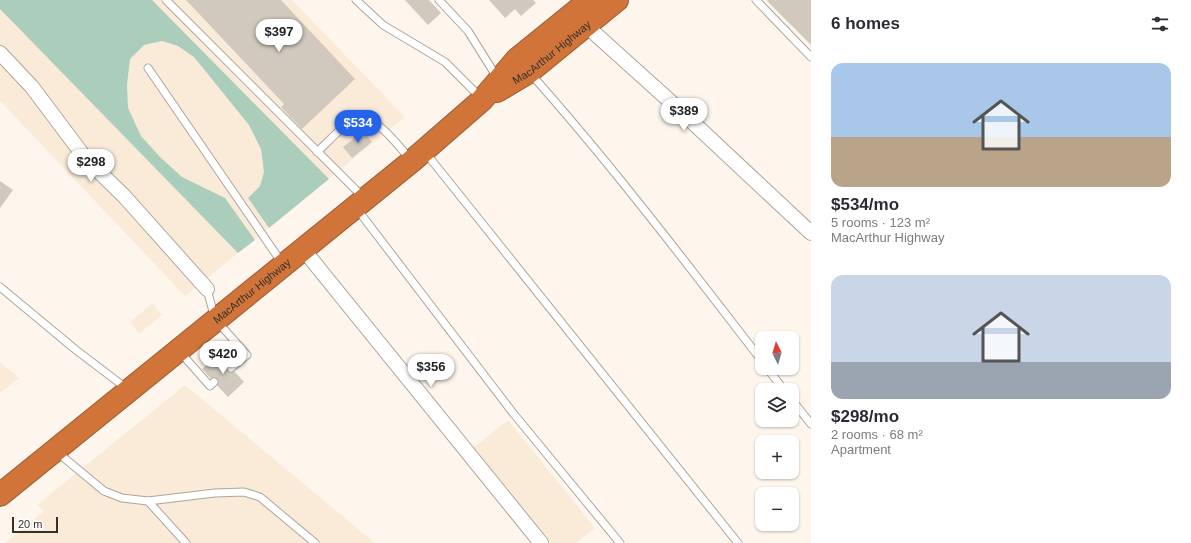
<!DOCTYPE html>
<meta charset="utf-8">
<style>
:root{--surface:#fff;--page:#f2f2f3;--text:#2b2b33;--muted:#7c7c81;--accent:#2563eb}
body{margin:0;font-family:Arial,sans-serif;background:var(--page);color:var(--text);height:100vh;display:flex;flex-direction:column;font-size:15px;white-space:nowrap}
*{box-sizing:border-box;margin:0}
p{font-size:13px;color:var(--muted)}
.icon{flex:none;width:22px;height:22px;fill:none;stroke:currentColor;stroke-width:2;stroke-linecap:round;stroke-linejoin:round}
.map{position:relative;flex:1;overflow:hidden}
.details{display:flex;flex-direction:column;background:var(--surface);width:380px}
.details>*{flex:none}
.needle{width:26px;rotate:355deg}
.controls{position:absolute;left:755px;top:331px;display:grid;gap:8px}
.controls a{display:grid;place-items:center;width:44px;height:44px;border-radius:8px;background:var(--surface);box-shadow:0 1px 3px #0004;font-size:20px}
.scale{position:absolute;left:12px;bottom:10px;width:46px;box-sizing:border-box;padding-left:4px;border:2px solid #34302c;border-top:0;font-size:11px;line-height:14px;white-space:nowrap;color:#34302c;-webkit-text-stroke:3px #fff;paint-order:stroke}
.price{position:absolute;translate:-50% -34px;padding:0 9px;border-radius:14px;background:#fff;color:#222;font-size:13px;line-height:26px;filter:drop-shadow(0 1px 2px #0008)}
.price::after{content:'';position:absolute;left:50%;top:24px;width:12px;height:9px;margin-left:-6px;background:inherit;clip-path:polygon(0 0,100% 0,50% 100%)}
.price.selected{background:var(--accent);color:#fff}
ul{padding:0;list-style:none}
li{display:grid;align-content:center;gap:8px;height:212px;padding:0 20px}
li span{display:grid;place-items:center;height:124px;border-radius:12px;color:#555}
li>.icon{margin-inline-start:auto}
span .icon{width:72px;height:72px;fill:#fffc;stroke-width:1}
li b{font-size:17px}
h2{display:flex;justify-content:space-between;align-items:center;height:48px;padding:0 20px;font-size:17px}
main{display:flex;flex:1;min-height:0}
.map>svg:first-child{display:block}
.built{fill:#faebd9}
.forest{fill:#abcdbb}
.building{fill:#d1c9bd}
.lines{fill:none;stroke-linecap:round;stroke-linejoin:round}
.lane-casing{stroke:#aea59a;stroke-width:9}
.street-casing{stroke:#aea59a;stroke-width:16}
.highway-casing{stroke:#995c34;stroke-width:24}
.lane{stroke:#fff;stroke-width:7}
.street{stroke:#fff;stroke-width:14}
.highway{stroke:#d07439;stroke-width:22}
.labels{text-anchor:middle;stroke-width:4;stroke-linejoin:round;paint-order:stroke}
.street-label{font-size:11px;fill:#34302c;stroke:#fff}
</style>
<main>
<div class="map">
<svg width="811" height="543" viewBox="0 0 811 543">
<rect width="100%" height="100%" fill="#fef6ed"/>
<g class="built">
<polygon points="0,0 292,0 405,117 185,296 0,101"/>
<polygon points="153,303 162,315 139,334 130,322"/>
<polygon points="0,362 19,378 0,393"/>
<polygon points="185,385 375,543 5,543 44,511 37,505"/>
<polygon points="508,420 595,528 576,543 548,543 472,449"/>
</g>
<polygon class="forest" points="0,0 152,0 329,179 269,228 248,198 260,186 264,172 261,149 249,125 194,57 178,46 162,41 144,45 130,59 127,85 128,108 141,136 161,158 182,177 225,198 255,240 238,253 0,9"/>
<g class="building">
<polygon points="186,0 281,0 355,79 302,129 281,107 284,104"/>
<polygon points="405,0 429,0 441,13 428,25"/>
<polygon points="489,0 533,0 536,3 521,16 515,9 505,18"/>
<polygon points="768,0 811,0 811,45 767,1"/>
<polygon points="363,131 372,142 352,158 343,147"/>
<polygon points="0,181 13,190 0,208"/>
<polygon points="219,354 244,382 228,397 202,369"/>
</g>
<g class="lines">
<g class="lane-casing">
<g id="lane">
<polyline points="166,0 364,198"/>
<polyline points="356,0 383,25 445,62 481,98"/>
<polyline points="439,0 468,31 498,79"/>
<polyline points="756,0 811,57"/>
<polyline points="148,68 282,263"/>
<path d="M530,73C612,165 687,264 762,361"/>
<path d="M317,152C327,143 344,124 355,119C375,112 399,147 410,159"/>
<polyline points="425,152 738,543"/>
<polyline points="357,209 513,413 620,543"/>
<polyline points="0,287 76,350 126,388"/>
<polyline points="207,289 215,319 247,355 231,368"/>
<polyline points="180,352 210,386 214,382"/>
<polyline points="767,368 784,390"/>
<polyline points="792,400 811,424"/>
<polyline points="57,452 104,491 122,498 148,501 215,493 244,492 260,497 315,543"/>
<polyline points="148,501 186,543"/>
</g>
</g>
<g class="street-casing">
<g id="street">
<polyline points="581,21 672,103 811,233"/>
<polyline points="0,53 32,87 86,159 124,196 207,289"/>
<polyline points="303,249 541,543"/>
</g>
</g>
<g class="highway-casing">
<g id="highway">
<path id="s1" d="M497,91L529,72L617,0"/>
<path id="s2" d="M0,495L412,161L482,100L517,59L590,0"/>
</g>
</g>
<use href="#lane" class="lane"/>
<use href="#street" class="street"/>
<use href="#highway" class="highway"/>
</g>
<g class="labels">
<g class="street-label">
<text dy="4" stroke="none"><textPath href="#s1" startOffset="67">MacArthur Highway</textPath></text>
<text dy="4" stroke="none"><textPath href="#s2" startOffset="324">MacArthur Highway</textPath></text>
</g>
</g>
</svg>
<div class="controls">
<a><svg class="needle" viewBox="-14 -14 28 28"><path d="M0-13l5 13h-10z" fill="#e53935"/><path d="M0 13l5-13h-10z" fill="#7c7c81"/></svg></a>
<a><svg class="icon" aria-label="layers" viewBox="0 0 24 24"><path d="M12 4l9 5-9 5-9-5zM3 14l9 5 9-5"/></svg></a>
<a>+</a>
<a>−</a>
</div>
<div class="scale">20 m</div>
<b class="price" style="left:279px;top:53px">$397</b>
<b class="price" style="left:684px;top:132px">$389</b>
<b class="price selected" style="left:358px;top:144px">$534</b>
<b class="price" style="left:91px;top:183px">$298</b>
<b class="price" style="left:223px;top:375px">$420</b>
<b class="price" style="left:431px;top:388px">$356</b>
</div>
<section class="details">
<h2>6 homes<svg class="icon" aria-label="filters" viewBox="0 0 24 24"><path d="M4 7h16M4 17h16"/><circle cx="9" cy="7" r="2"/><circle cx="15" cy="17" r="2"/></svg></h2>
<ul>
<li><span style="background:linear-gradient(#a9c7e8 60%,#b9a48a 0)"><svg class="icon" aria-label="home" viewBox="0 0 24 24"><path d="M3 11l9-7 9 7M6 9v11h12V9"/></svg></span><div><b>$534/mo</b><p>5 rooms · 123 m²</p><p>MacArthur Highway</p></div></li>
<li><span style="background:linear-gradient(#c9d6e8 70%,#9aa5b1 0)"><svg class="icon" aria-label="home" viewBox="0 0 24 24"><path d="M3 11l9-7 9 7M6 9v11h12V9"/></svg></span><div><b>$298/mo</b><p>2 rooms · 68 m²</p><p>Apartment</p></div></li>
</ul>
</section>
</main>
